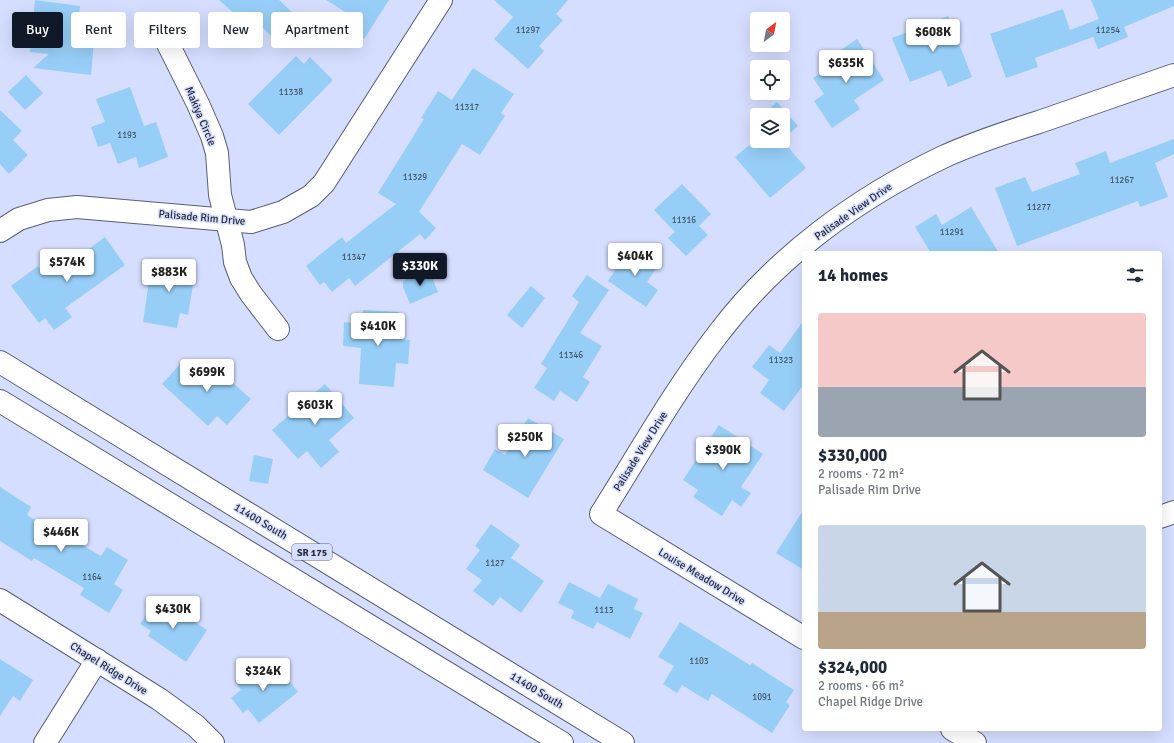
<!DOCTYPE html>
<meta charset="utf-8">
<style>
:root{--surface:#fff;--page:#f2f2f3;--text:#1f2937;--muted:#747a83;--accent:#111827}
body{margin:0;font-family:Signika,sans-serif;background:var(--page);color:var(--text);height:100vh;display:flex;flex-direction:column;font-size:15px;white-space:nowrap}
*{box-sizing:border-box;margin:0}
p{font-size:13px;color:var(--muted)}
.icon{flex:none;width:22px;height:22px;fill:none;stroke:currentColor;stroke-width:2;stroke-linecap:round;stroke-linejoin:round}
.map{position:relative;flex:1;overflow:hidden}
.sheet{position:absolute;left:802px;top:251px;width:360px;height:480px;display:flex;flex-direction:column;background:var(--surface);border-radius:4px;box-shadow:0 4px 16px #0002}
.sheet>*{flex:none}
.banner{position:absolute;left:12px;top:12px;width:380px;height:36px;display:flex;gap:8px}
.needle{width:26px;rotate:32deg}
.tools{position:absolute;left:750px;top:12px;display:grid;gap:8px}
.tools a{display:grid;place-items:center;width:40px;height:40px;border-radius:4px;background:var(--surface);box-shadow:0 4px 16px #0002;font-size:20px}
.price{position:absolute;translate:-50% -34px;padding:0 9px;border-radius:4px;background:#fff;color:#222;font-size:13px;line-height:26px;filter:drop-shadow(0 1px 2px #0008)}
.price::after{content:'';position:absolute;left:50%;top:24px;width:12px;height:9px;margin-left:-6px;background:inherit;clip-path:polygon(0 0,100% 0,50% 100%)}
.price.active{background:var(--accent);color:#fff}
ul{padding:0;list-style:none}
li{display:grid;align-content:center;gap:8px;height:212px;padding:0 16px}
li span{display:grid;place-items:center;height:124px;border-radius:4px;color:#555}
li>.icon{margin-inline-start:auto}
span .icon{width:72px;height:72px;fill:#fffc;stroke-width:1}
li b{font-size:17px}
h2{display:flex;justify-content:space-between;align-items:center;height:48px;padding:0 16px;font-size:17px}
.tag{padding:0 14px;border-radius:4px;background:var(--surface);box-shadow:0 4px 16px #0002;font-size:14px;line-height:36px}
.tag.active{background:var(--accent);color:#fff}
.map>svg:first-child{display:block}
.building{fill:#97cef7}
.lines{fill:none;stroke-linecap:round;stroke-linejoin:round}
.minor-casing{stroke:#575f7b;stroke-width:24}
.primary-casing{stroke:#575f7b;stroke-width:24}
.minor{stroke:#fff;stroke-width:22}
.primary{stroke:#fff;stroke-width:22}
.labels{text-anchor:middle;stroke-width:3;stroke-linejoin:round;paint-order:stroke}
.number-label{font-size:9px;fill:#445468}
.shield{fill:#d5deff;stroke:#5c6174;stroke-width:1}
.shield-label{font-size:10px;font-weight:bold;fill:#282b38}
.street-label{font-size:11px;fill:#282b38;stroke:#d5deff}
</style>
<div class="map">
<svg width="1174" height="743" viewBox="0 0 1174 743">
<rect width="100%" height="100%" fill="#d5deff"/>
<g class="building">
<polygon points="35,0 80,6 76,39 94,41 91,75 33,68 49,54 30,52"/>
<polygon points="219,0 279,0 292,12 271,36 263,28 249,44 228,25 236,15"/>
<polygon points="326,0 389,0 364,39 341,24 347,13"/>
<polygon points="494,0 568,0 556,14 563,20 539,46 544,51 528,69 494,39 513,17"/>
<polygon points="1091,0 1174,0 1174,6 1124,27 1128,37 1098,49 1093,37 1035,58 1038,67 1006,78 990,34 1063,9 1070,30 1099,19"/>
<polygon points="948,16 972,77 948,87 941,70 910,82 892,38"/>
<polygon points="857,39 884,80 854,100 860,109 832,128 814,101 824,94 813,78 845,56 841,50"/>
<polygon points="296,56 304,64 310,57 333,80 279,135 248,104"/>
<polygon points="473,68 514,94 501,113 505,116 480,155 462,144 419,212 436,228 425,240 420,234 355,286 349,278 332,292 324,282 320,285 306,266 342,237 346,243 396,204 378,193 424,119 421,118 438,91 452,100"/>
<polygon points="26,75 43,93 25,110 8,92"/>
<polygon points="130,87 144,126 156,122 168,157 139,168 136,157 118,164 110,143 98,147 91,127 105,122 96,99"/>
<polygon points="777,102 798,126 783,139 783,115 762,115"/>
<polygon points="0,110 22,131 13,140 28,155 9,174 0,164"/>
<polygon points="757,139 757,141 783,141 806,168 770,198 735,157"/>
<polygon points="1174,139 1174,154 1155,163 1168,197 1140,207 1138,201 1017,246 995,188 1025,177 1032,192 1080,174 1075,163 1106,151 1110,163"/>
<polygon points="682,184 711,214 699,226 708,235 686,256 668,238 675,232 654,210"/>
<polygon points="971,207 999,253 931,253 915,227 936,214 942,225"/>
<polygon points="105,237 125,265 65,308 72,317 54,330 45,318 39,323 11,286 38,266 44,275 75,253 78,257"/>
<polygon points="632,246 658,265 647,282 658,290 646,307 608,281"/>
<polygon points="152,260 196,267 188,315 180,313 177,328 143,322"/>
<polygon points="429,270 438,292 410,304 403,287 403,281"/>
<polygon points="587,275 609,290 580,333 602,346 583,377 590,382 577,402 560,391 554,401 534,388 547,368 541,364 579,302 572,296"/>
<polygon points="531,286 545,298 522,328 507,315"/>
<polygon points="363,310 399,312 397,339 410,340 408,364 396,363 394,387 359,384 361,348 343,346 344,322 362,324"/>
<polygon points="804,320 804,384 784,411 760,393 769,380 752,367 769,345 780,353"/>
<polygon points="185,359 204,377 214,366 251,399 227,425 217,416 208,426 162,384"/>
<polygon points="325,384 354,418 329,440 339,452 321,468 307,451 298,459 272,430"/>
<polygon points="528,418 564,439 528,498 483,470 495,449 505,455"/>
<polygon points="719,425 763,454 741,487 751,493 741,507 732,500 722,516 693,497 698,490 683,480"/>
<polygon points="254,455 273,459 268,484 249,481"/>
<polygon points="0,487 31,507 27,515 70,543 72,539 101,556 107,547 128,560 114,584 123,590 109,613 80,595 84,588 34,558 32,561 0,541"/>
<polygon points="804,509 804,570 776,553"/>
<polygon points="491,524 520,545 511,558 544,581 521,613 500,597 493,606 473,591 482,580 466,569 480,550 475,546"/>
<polygon points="569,582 600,598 608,584 638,599 634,609 643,613 630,639 597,622 593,629 571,618 574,611 558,603"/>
<polygon points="157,598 207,630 186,662 148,636 151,631 140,624"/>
<polygon points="680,622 750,665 752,663 794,690 786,702 790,705 772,733 712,694 708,701 682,685 677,693 663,684 674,666 658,657"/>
<polygon points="0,659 33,680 20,701 13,696 0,716"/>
<polygon points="263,660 278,679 284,674 298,692 259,723 248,709 243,713 231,698 241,690 235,682"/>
</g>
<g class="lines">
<g class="minor-casing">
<g id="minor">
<polyline points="166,40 198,104 212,136 217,153 220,195 233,245 235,262 241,278 251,294 278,329"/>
<polyline points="0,231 19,219 48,210 77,207 251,222 283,212 311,196 324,183 441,0"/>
<polyline points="1160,517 1174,512"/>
<polyline points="0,600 159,699 196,726 213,743"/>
<path d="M804,638L601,514C639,454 674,391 718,334C776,257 857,198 943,157C974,143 1007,132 1039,122C1084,106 1129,91 1174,75"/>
<polyline points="952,729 975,743"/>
<polyline points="45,743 97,660"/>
</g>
</g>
<g class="primary-casing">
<g id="primary">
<polyline points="0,362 623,743"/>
<polyline points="0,401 562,743"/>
</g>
</g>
<use href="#minor" class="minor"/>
<use href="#primary" class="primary"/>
</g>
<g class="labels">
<g class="number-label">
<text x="528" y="33">11297</text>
<text x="1108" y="33">11254</text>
<text x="291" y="95">11338</text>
<text x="467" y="110">11317</text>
<text x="127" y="138">1193</text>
<text x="415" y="180">11329</text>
<text x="1122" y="183">11267</text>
<text x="1039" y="210">11277</text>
<text x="684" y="223">11316</text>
<text x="952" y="235">11291</text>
<text x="354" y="260">11347</text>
<text x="571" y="358">11346</text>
<text x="781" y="363">11323</text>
<text x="495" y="566">1127</text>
<text x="92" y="580">1164</text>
<text x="604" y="613">1113</text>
<text x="699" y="664">1103</text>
<text x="762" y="700">1091</text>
</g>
<rect class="shield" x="292" y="544" width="40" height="16" rx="3"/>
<g class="shield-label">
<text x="312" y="556">SR 175</text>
</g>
<g class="street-label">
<text transform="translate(201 116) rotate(67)" y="4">Makiya Circle</text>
<text transform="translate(853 211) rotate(-35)" y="4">Palisade View Drive</text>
<text transform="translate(202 217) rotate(5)" y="4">Palisade Rim Drive</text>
<text transform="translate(640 451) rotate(-58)" y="4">Palisade View Drive</text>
<text transform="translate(261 521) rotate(31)" y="4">11400 South</text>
<text transform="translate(702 576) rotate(31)" y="4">Louise Meadow Drive</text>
<text transform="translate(109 668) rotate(32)" y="4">Chapel Ridge Drive</text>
<text transform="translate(537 690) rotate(31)" y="4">11400 South</text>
</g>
</g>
</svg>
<div class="tools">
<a><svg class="needle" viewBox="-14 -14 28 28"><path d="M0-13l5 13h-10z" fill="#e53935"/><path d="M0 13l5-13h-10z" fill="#747a83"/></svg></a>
<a><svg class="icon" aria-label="locate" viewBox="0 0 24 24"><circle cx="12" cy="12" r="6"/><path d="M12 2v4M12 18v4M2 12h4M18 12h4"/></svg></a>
<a><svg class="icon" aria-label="layers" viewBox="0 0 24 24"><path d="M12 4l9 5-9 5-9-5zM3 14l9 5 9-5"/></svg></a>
</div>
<b class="price" style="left:933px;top:53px">$608K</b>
<b class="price" style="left:846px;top:84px">$635K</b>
<b class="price" style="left:635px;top:277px">$404K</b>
<b class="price" style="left:67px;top:283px">$574K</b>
<b class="price active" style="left:420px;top:287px">$330K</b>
<b class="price" style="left:169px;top:293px">$883K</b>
<b class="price" style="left:378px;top:347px">$410K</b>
<b class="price" style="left:207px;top:393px">$699K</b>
<b class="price" style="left:315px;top:426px">$603K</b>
<b class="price" style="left:525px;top:458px">$250K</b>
<b class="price" style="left:723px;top:471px">$390K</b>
<b class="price" style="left:61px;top:553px">$446K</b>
<b class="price" style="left:173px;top:630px">$430K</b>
<b class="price" style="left:263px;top:692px">$324K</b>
<div class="banner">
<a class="tag active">Buy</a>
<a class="tag">Rent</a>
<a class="tag">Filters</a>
<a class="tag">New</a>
<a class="tag">Apartment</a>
</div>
<section class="sheet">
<h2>14 homes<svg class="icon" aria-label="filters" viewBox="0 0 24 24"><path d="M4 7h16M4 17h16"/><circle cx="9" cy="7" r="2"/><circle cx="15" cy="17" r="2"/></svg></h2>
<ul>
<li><span style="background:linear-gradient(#f6c9c9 60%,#9aa5b1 0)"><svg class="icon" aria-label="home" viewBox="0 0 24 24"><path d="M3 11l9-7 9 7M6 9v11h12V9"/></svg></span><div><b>$330,000</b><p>2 rooms · 72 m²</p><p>Palisade Rim Drive</p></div></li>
<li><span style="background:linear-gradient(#c9d6e8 70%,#b9a48a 0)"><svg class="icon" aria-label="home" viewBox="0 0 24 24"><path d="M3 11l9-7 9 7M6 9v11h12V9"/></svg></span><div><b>$324,000</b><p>2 rooms · 66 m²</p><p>Chapel Ridge Drive</p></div></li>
</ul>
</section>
</div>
